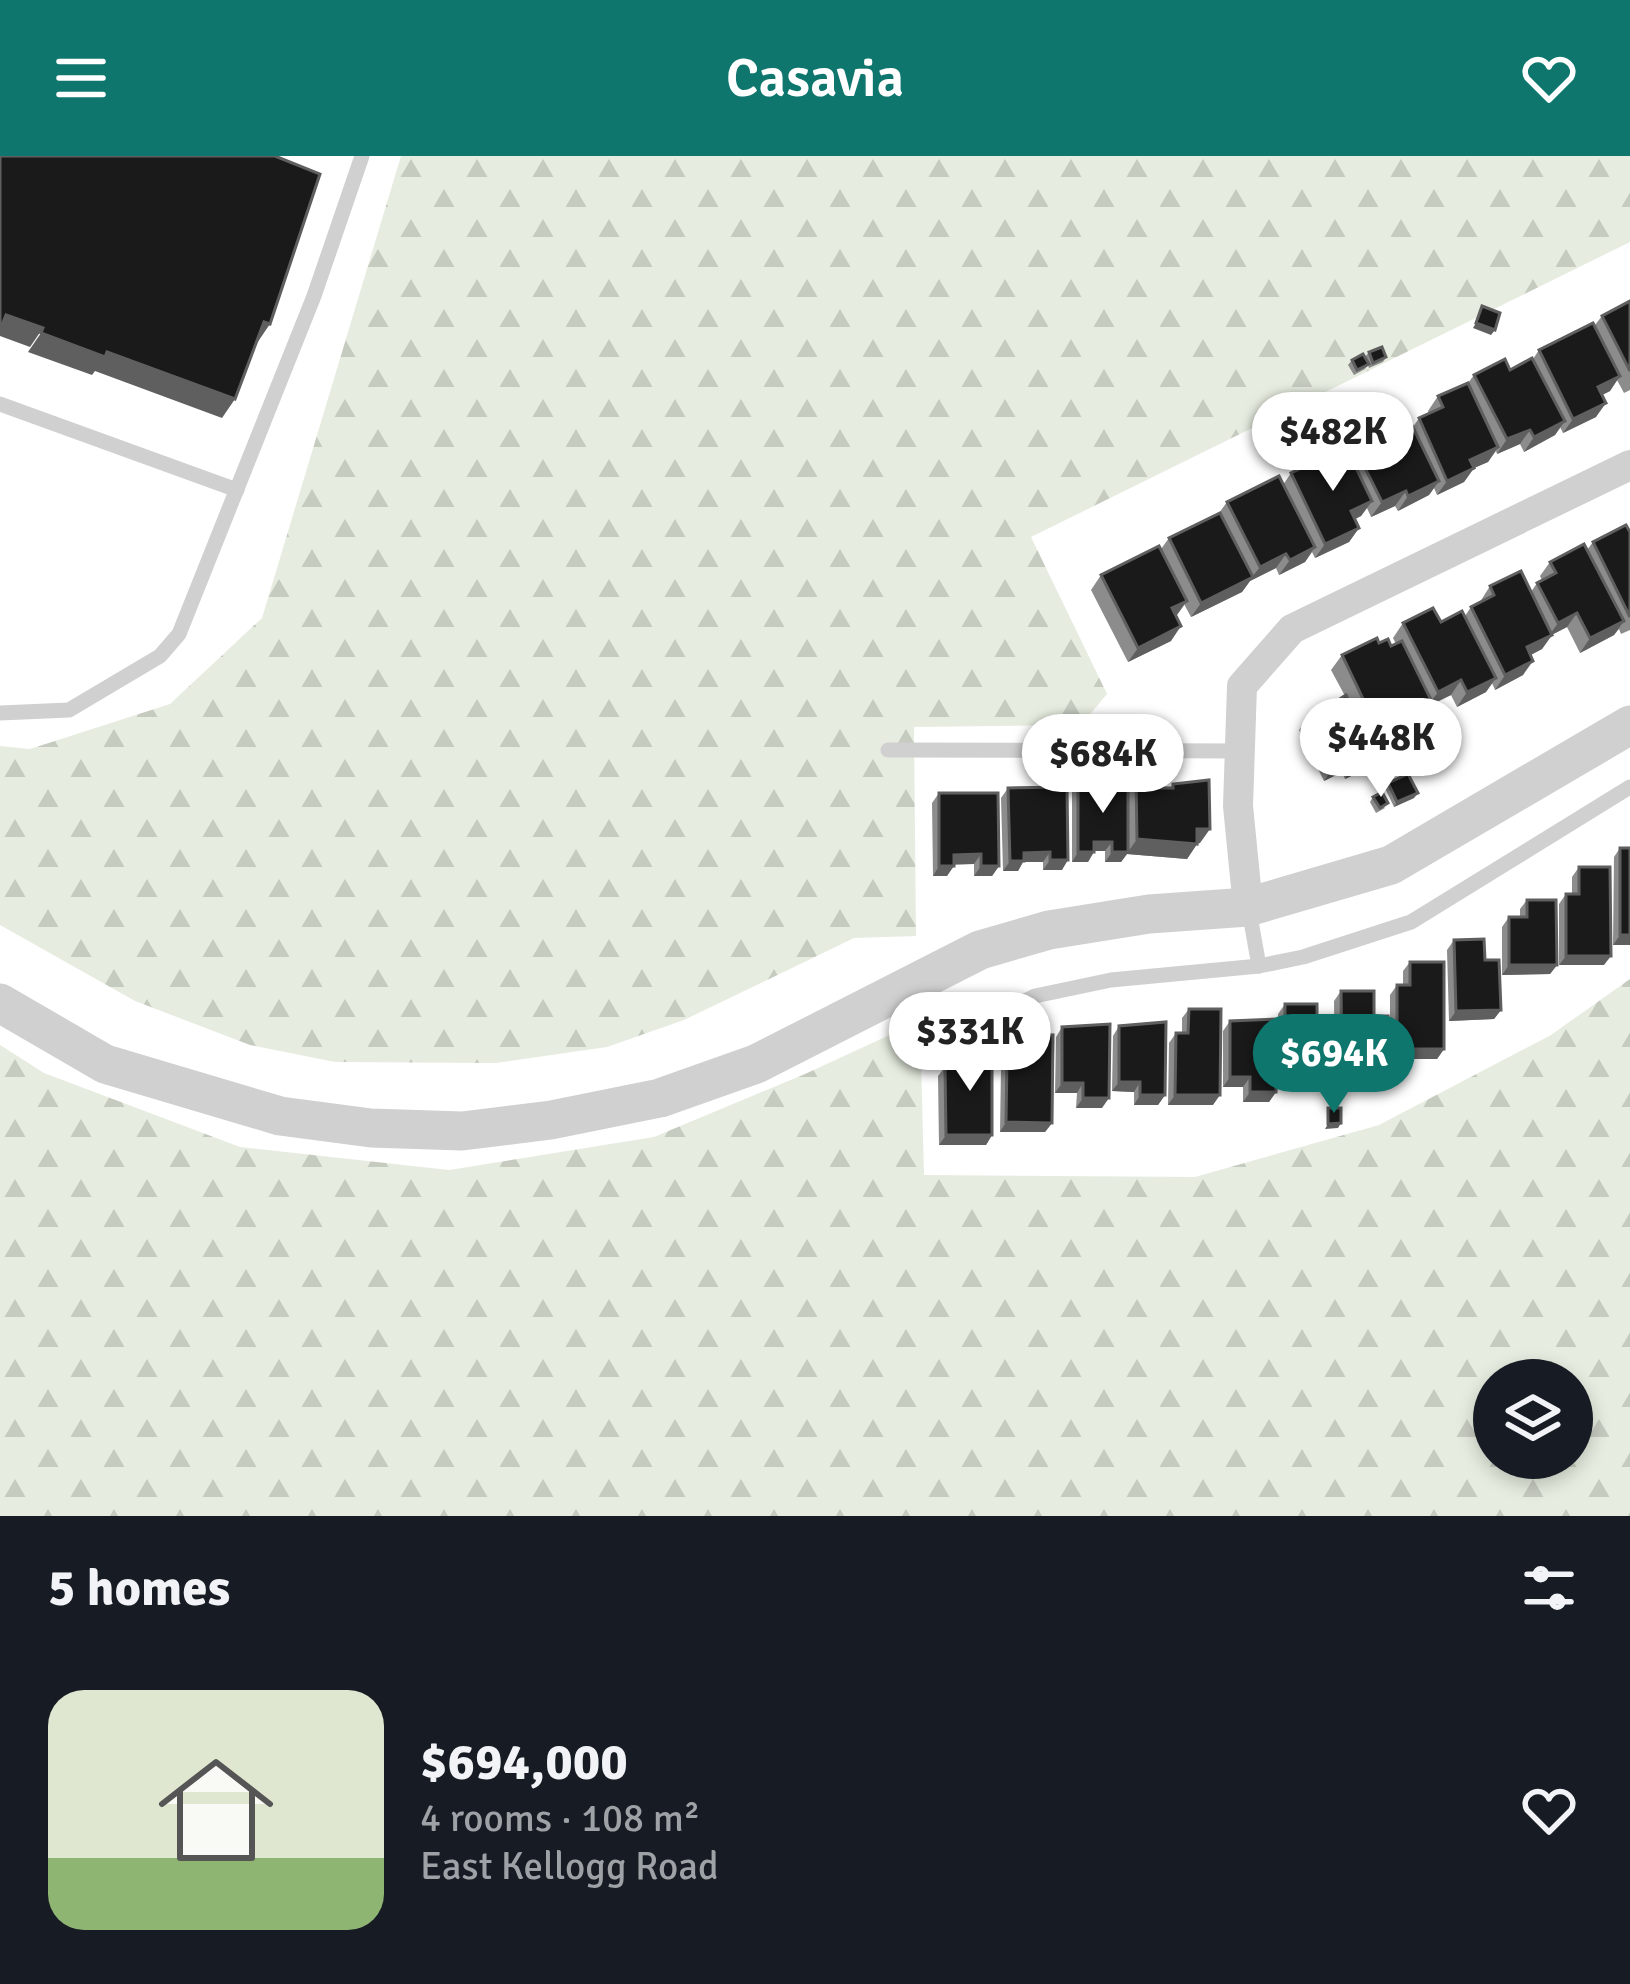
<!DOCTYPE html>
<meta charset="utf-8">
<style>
:root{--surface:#171b24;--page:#242831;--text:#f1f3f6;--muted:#9ea1a6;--accent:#0f766e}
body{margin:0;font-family:Signika,sans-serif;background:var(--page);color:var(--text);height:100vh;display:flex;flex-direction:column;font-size:45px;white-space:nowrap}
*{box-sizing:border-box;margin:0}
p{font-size:39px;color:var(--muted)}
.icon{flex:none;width:66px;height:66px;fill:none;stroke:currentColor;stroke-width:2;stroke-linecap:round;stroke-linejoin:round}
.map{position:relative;height:1360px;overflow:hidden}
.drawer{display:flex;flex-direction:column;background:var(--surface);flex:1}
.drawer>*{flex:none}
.tools{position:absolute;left:1473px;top:1203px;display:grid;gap:24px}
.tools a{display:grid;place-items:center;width:120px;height:120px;border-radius:50%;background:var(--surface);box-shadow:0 6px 18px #0003;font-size:60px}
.price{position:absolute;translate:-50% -102px;padding:0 27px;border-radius:42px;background:#fff;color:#222;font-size:39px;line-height:78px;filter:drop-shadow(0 3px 6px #0008)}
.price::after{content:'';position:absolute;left:50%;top:72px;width:36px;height:27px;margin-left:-18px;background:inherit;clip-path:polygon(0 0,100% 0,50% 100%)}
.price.active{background:var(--accent);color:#fff}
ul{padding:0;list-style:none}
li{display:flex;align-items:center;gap:36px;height:300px;padding:0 48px}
li span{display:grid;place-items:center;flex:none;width:336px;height:240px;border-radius:36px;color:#555}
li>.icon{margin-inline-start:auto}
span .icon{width:144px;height:144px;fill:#fffc;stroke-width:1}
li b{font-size:51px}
h2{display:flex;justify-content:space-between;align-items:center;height:144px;padding:0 48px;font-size:51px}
header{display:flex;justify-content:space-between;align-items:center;height:156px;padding:0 48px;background:var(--accent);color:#fff;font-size:54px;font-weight:600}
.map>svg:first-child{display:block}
.forest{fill:url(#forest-firs);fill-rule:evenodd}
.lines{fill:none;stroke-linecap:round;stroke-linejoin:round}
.service{stroke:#d0d0d0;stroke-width:15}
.minor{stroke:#d0d0d0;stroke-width:30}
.tertiary{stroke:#d0d0d0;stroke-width:39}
.wall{fill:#8c8c8c}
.shaded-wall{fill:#5f5f5f}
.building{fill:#1a1a1a;stroke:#5f5f5f;stroke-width:3}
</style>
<header><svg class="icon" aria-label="menu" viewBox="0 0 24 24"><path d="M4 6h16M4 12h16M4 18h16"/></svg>Casavia<svg class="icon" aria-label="heart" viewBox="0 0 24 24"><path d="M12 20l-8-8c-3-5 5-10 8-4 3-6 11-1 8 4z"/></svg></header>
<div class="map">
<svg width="1630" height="1360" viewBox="0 0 1630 1360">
<defs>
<pattern id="forest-firs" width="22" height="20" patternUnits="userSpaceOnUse" patternTransform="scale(3)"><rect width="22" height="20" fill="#e6ecdf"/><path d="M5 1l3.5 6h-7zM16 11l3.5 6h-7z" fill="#c6cbc0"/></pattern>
</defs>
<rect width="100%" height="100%" fill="#fff"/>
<g class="forest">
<polygon points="401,0 1630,0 1630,86 1031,381 1107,538 1081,569 914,571 916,780 854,782 684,864 607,891 496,907 335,906 250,889 135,845 0,769 0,590 30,593 170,548 262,462"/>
<path d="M1630,823V1360H0V889L44,917L240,991L449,1014L654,981L805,918L920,865L924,1019L1195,1021L1379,969L1551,879ZM1494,1224H1572V1302H1494Z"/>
</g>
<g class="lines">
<g class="service">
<polyline points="0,248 237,334"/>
<polyline points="0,557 69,554 160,500 179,478 314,140 362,0"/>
<polyline points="888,594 1240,595"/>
<polyline points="1249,754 1259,810"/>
<polyline points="975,870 1035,840 1111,824 1259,810 1303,801 1411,766 1630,631"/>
</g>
<polyline class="minor" points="1248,751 1238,650 1242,530 1292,473 1630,309"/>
<polyline class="tertiary" points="0,847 105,908 280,960 371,972 462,975 551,964 660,942 756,908 980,794 1049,774 1149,758 1248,751 1391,709 1630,569"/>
</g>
<g class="wall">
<polygon points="1630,145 1630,234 1624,237 1617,224 1610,235 1602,239 1596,261 1563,277 1560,271 1555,279 1524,296 1520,288 1497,298 1496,295 1488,306 1474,312 1464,326 1437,339 1434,332 1429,339 1398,355 1395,350 1371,361 1367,352 1361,360 1355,363 1359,372 1349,386 1315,402 1312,396 1305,406 1279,419 1276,412 1250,425 1242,436 1191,461 1184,448 1175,460 1171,485 1128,506 1091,434 1101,419 1161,393 1169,382 1219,357 1227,346 1283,329 1291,317 1345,291 1351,284 1413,271 1419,262 1429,258 1428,255 1438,240 1468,227 1474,219 1510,214 1533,203 1539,194 1595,169 1602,160"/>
<polygon points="1369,196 1386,201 1383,206 1369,212 1368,209 1365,213 1354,219 1348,209 1352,204 1365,201"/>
<polygon points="1630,376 1630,474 1621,478 1619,473 1614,479 1580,497 1567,471 1552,479 1542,493 1531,499 1523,519 1495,534 1492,527 1486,536 1457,551 1451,539 1433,548 1435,552 1425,566 1395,581 1389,570 1367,581 1370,611 1345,623 1342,616 1324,625 1299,574 1306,565 1345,540 1331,514 1342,499 1379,487 1391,490 1396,488 1393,482 1403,467 1441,466 1465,460 1471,451 1480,446 1490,430 1531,436 1537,427 1542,424 1540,420 1550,406 1587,394 1593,386"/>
<polygon points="1078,623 1095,631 1128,636 1136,625 1162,632 1170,632 1173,628 1200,687 1197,688 1187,703 1127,698 1121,706 1105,706 1105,695 1094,695 1088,706 1072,706 1072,633"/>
<polygon points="1388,627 1414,642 1394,651 1385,632"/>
<polygon points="1008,632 1062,714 1043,714 1043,706 1023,706 1018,715 1003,715 1001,642"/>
<polygon points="939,637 999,710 992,720 974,720 974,708 954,708 947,720 933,720 932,647"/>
<polygon points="1373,641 1385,652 1376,657 1370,646"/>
<polygon points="1620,692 1630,789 1613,789 1614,701"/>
<polygon points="1579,711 1604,809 1559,809 1559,748 1566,738 1572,738 1572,721"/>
<polygon points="1527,744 1557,809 1550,818 1502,819 1502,771 1509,761 1520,761 1520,753"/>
<polygon points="1454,784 1485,804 1501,854 1494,863 1449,865 1447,794"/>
<polygon points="1410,806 1444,893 1437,903 1390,903 1390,839 1397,829 1403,829 1403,815"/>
<polygon points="1341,835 1374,860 1387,921 1380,930 1335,930 1334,845"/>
<polygon points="1285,848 1317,872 1333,915 1326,925 1278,925 1278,858"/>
<polygon points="1189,853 1213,949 1168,949 1169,887 1176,877 1182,877 1182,862"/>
<polygon points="1230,865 1276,936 1269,946 1243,946 1243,931 1223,931 1223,875"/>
<polygon points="1119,870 1165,939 1158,949 1134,949 1134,936 1112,935 1113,880"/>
<polygon points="1062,871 1102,952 1076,952 1077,937 1055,937 1056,881"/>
<polygon points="1020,878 1052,967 1045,976 1000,976 1001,913 1007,903 1014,903 1014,888"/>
<polygon points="960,892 992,979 986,989 939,989 938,920 945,911 954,911 954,902"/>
</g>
<g class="shaded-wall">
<polygon points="6,159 43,172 30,191 0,180 0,167"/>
<polygon points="264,166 270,168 257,187"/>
<polygon points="1476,167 1495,174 1491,179 1473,172"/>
<polygon points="41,177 107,196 235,243 222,262 95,215 92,219 28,196"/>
<polygon points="1620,220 1610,235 1588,246 1598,231"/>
<polygon points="1606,247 1596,261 1563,277 1573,263"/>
<polygon points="1565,265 1555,279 1524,296 1534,281"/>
<polygon points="1530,274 1520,288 1497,298 1507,283"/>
<polygon points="1498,291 1488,306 1460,318 1470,304"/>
<polygon points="1474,312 1464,326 1437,339 1447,325"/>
<polygon points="1439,325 1429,339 1398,355 1408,340"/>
<polygon points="1406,335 1395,350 1371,361 1382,346"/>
<polygon points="1372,345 1361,360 1341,370 1351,355"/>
<polygon points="1359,372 1349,386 1315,402 1325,388"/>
<polygon points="1315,391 1305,406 1279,419 1290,404"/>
<polygon points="1286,398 1276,412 1250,425 1242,436 1191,461 1201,447 1252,421 1260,411"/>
<polygon points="1187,445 1177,459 1161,467 1172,452"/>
<polygon points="1577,457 1567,471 1549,480 1552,479 1542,493 1517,506 1527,491 1548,481 1558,467"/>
<polygon points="1624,465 1614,479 1580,497 1590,482"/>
<polygon points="1181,470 1171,485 1128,506 1138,492"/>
<polygon points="1533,505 1523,519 1495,534 1505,519"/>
<polygon points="1496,522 1486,536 1457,551 1467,536"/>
<polygon points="1461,524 1451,539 1428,550 1438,536"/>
<polygon points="1435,552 1425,566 1395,581 1405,567"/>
<polygon points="1399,555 1389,570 1365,582 1375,568"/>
<polygon points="1377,601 1370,611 1345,623 1352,613"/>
<polygon points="1349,606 1342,616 1324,625 1331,615"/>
<polygon points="1418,637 1414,642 1394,651 1397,646"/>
<polygon points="1197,673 1210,673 1200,687 1192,688 1197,688 1187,703 1127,698 1121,706 1105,706 1112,696 1128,696 1137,683"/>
<polygon points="1094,686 1112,686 1105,695 1088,695"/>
<polygon points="1050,696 1043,706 1023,706 1018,715 1003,715 1010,705 1024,697"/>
<polygon points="1078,696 1094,696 1088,706 1072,706"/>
<polygon points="981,698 974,708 947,709 954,699"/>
<polygon points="1050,704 1068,704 1062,714 1043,714"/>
<polygon points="939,710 954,710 947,720 933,720"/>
<polygon points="981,710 999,710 992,720 974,720"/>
<polygon points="1620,779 1630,779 1630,789 1613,789"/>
<polygon points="1566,800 1611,800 1604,809 1559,809"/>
<polygon points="1509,809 1557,809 1550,818 1502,819"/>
<polygon points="1501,854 1494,863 1449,865 1456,855"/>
<polygon points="1397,893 1444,893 1437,903 1390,903"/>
<polygon points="1285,915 1333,915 1326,925 1278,925"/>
<polygon points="1230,921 1250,921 1243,931 1223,931"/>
<polygon points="1342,921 1387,921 1380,930 1335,930"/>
<polygon points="1119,926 1140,926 1134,936 1112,935"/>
<polygon points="1062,927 1083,927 1077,937 1055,937"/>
<polygon points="1250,936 1276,936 1269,946 1243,946"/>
<polygon points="1140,939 1165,939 1158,949 1134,949"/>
<polygon points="1175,939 1220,939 1213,949 1168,949"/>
<polygon points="1083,942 1109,942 1102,952 1076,952"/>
<polygon points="1006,966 1052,967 1045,976 1000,976"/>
<polygon points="1341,967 1338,972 1325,973 1328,968"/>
<polygon points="946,979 992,979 986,989 939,989"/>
</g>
<g class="building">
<polygon points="0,0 275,0 320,18 270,168 264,166 235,243 107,196 105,201 41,177 43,172 6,159 0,174"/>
<polygon points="1630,145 1630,215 1602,160"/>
<polygon points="1482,150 1500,157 1495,174 1476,167"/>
<polygon points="1593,167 1620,220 1598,231 1606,247 1573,263 1539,194"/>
<polygon points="1382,191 1386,201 1373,207 1369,196"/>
<polygon points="1363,198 1369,208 1357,214 1352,204"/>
<polygon points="1532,202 1565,265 1534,281 1530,274 1507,283 1474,219 1505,203 1510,214"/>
<polygon points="1468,227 1498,291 1470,304 1474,312 1447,325 1419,262 1443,251 1438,240"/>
<polygon points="1406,257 1439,325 1408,340 1406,335 1382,346 1351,284"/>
<polygon points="1346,291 1372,345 1351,355 1359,372 1325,388 1291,317"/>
<polygon points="1279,320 1315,391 1290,404 1286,398 1260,411 1227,346"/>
<polygon points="1220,357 1253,421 1201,447 1169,382"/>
<polygon points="1626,369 1630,376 1630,461 1593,386"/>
<polygon points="1584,388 1624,465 1590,482 1577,457 1558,467 1537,427 1556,417 1550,406"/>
<polygon points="1159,390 1187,445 1172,452 1181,470 1138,492 1101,419"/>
<polygon points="1521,415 1552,479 1527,491 1533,505 1505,519 1471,451 1494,439 1490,430"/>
<polygon points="1433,452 1441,466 1462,455 1496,522 1467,536 1461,524 1438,536 1403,467"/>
<polygon points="1377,482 1379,487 1388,483 1391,490 1402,485 1435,552 1405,567 1399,555 1375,568 1342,499"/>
<polygon points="1346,539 1377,601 1352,613 1349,606 1331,615 1306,565"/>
<polygon points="1408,618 1418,637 1397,646 1388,627"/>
<polygon points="1078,623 1095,623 1095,631 1128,628 1128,696 1112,696 1112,686 1094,686 1094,696 1078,696"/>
<polygon points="1162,624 1162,632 1173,632 1173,628 1209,624 1210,673 1197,673 1197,688 1137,683 1136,625"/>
<polygon points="1067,631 1068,704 1050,704 1050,696 1024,697 1024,705 1010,705 1008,632"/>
<polygon points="1382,636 1388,647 1380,652 1373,641"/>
<polygon points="939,637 998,637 999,710 981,710 981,698 954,699 954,710 939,710"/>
<rect x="1620" y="692" width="10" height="87"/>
<polygon points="1579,711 1610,711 1611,800 1566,800 1566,738 1579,738"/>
<polygon points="1527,744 1556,744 1557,809 1509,809 1509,761 1527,761"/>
<polygon points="1484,783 1485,804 1499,804 1501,854 1456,855 1454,784"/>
<polygon points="1410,806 1444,806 1444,893 1397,893 1397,829 1410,829"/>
<polygon points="1341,835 1374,835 1374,860 1388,860 1387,921 1342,921"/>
<polygon points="1285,848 1317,848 1317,872 1333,872 1333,915 1285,915"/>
<polygon points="1189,853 1221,853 1220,939 1175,939 1176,877 1188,877"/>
<polygon points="1277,863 1276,936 1250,936 1250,921 1230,921 1230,865"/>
<polygon points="1166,866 1165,939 1140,939 1140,926 1119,926 1119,870"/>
<polygon points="1110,868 1109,942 1083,942 1083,927 1062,927 1062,871"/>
<polygon points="1020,878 1053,879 1052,967 1006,966 1007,903 1020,903"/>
<polygon points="960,892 992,892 992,979 946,979 945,911 960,911"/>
<polygon points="1328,952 1341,952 1341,967 1328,968"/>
</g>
</svg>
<div class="tools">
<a><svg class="icon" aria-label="layers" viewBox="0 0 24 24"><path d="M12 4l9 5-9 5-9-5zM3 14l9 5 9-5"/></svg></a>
</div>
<b class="price" style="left:1333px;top:338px">$482K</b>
<b class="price" style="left:1381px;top:644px">$448K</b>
<b class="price" style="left:1103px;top:660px">$684K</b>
<b class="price" style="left:970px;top:938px">$331K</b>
<b class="price active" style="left:1334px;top:960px">$694K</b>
</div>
<section class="drawer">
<h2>5 homes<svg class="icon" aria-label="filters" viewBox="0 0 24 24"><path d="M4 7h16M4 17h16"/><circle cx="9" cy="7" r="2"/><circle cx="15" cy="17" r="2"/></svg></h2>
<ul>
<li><span style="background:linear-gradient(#dfe7d0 70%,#8fb573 0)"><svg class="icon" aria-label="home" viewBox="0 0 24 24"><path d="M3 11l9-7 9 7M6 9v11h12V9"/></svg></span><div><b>$694,000</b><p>4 rooms · 108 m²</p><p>East Kellogg Road</p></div><svg class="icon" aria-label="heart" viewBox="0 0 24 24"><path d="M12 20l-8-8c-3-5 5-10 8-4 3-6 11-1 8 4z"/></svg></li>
</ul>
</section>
